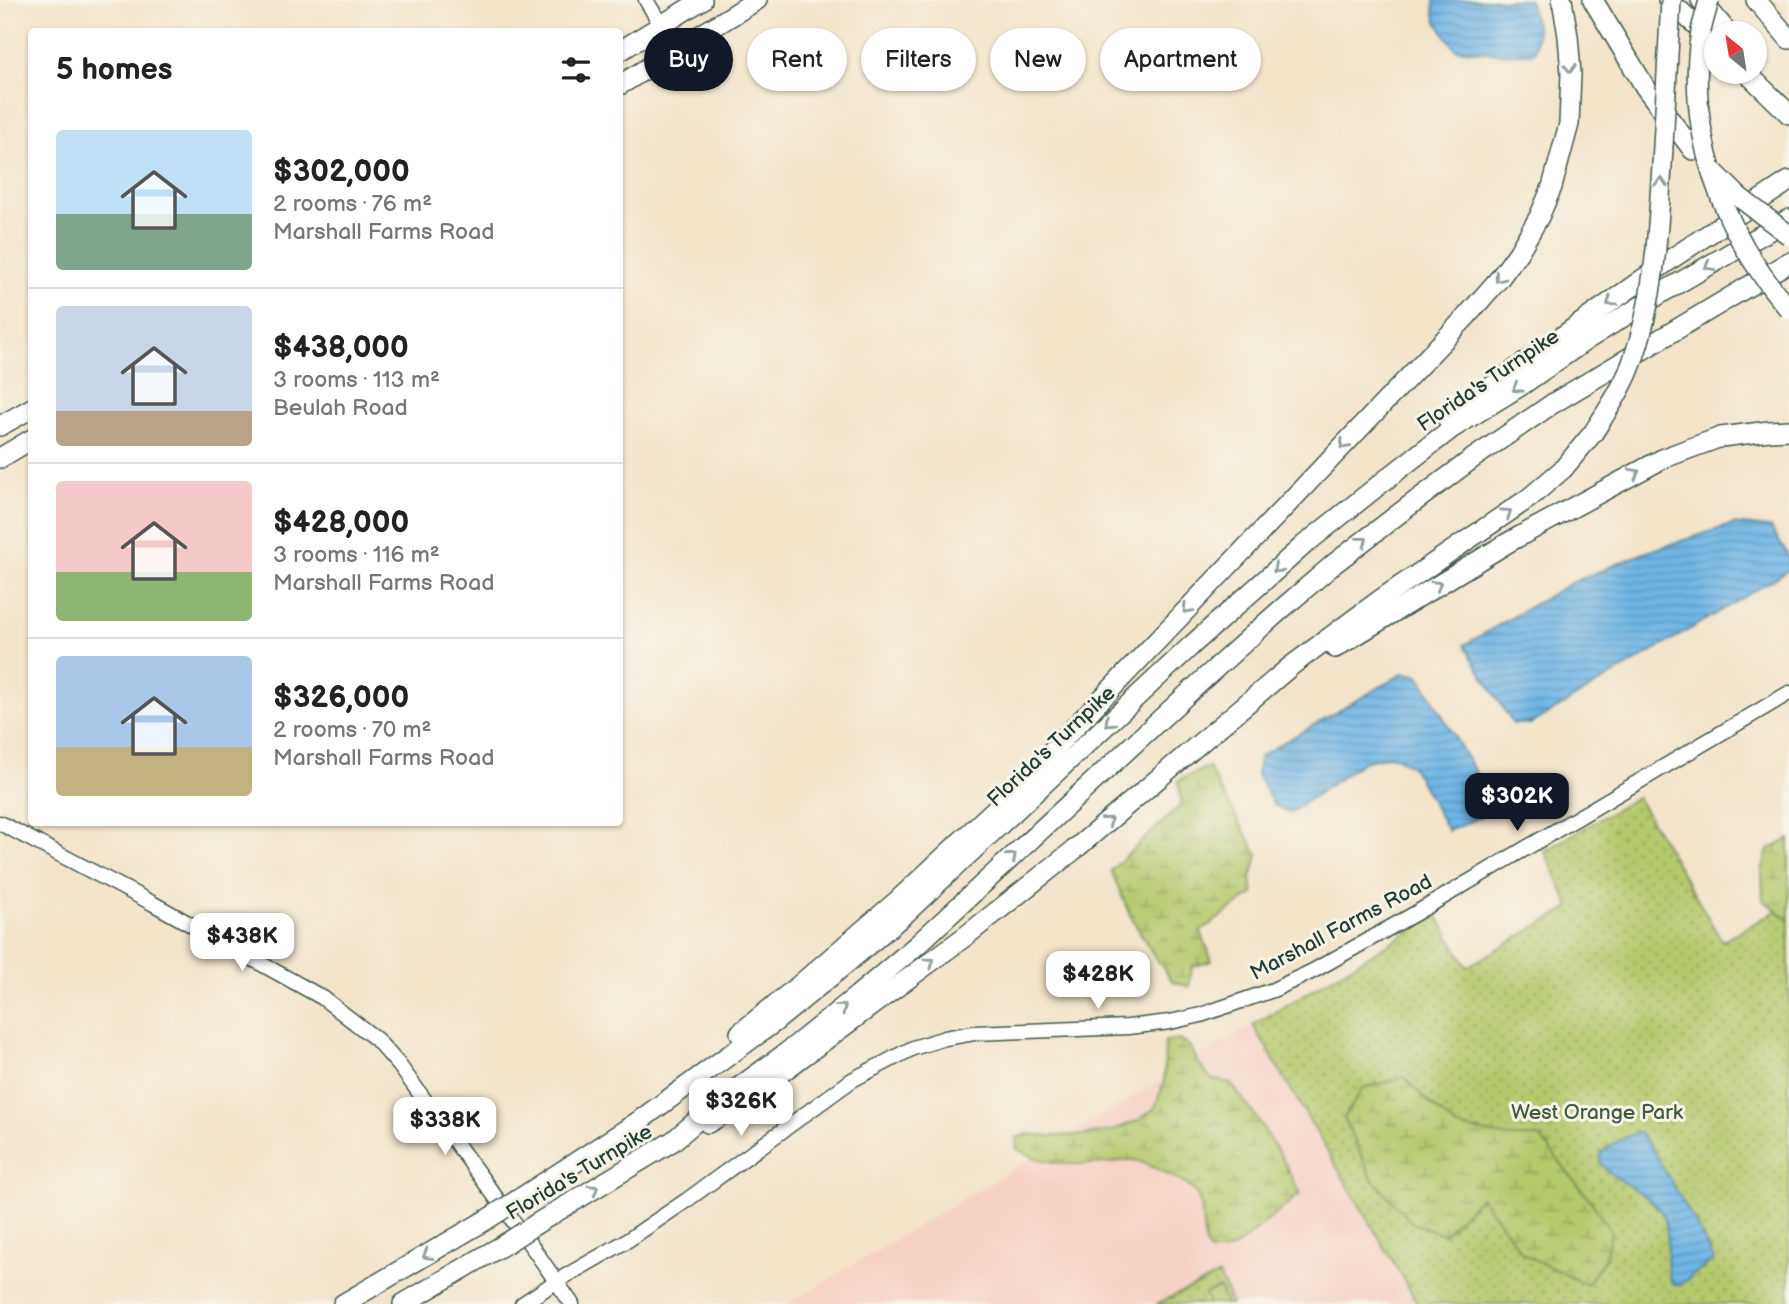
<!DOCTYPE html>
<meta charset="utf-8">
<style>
:root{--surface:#fff;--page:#f6f6f6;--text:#222;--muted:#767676;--line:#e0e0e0;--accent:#111827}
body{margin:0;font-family:"Balsamiq Sans",sans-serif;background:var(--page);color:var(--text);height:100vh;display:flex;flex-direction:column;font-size:26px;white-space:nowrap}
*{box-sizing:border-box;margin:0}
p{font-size:23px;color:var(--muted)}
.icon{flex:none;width:38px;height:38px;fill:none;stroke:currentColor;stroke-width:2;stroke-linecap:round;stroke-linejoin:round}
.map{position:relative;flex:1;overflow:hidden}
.sheet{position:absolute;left:28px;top:28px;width:595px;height:798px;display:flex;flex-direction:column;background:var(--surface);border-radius:7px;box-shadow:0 2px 5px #0004}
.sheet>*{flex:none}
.guide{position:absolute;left:644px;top:28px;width:665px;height:63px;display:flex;gap:14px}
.needle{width:46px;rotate:330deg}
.fabs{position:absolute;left:1704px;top:21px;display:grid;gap:14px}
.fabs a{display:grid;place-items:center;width:63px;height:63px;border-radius:50%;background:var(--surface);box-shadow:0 2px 5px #0004;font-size:35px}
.price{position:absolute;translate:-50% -60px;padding:0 16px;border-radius:14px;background:#fff;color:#222;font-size:23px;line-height:46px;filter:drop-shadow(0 2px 4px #0008)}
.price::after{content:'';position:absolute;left:50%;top:42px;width:21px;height:16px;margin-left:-10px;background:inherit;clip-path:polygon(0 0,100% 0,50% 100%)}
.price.on{background:var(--accent);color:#fff}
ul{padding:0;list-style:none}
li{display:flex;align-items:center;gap:21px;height:175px;padding:0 28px}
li+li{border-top:2px solid var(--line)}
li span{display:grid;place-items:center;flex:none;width:196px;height:140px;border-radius:7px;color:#555}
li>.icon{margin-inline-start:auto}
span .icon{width:84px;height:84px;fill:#fffc;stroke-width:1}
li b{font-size:30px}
h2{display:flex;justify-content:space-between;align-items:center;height:84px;padding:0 28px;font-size:30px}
.chip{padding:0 24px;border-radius:32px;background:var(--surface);box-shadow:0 2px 5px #0004;font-size:24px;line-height:63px}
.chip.on{background:var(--accent);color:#fff}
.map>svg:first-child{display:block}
.built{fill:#f6d2c5}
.grass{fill:url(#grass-dots);stroke:#6a8350;stroke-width:2}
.wetland{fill:url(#wetland-marsh);stroke:#6a8350;stroke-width:2}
.pitch{fill:#b5c96d;stroke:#6a8350;stroke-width:2}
.water{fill:url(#water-rules);stroke:#477a8d;stroke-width:2}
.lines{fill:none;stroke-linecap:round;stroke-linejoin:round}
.secondary-casing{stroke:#3f564a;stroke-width:17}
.highway-casing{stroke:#3f564a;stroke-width:22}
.secondary{stroke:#fff;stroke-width:14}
.highway{stroke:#fff;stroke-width:19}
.highway-bridge-casing{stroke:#3f564a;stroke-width:22;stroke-linecap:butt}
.highway-bridge{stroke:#fff;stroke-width:19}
.oneway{stroke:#8f9e9a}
.labels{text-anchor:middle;stroke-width:6;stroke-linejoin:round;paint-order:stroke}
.street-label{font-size:21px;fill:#1f3d34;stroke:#f7f3e8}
.park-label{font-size:21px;fill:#3d593f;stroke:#f7f3e8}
</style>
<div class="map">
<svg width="1789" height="1304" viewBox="0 0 1789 1304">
<defs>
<pattern id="grass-dots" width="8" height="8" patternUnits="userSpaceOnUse" patternTransform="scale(1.75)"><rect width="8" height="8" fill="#b5c96d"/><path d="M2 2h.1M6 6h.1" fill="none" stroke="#93a45a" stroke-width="1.8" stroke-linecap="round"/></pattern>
<pattern id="wetland-marsh" width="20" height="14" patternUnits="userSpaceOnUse" patternTransform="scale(1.75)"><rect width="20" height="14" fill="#b5c96d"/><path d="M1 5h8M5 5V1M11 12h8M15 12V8" fill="none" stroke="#93a45a"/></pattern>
<pattern id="water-rules" width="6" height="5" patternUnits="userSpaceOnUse" patternTransform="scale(1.75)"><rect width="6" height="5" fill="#6fb6e6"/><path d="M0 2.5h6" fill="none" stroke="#5b95bb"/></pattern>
</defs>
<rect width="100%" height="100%" fill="#f7f3e8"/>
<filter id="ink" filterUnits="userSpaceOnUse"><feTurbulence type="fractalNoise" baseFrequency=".0143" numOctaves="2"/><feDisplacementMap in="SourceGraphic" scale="14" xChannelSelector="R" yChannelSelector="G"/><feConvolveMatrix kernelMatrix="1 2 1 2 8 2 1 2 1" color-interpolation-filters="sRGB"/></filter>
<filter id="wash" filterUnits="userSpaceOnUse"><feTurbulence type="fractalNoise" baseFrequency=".00686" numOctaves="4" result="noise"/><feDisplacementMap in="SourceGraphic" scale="28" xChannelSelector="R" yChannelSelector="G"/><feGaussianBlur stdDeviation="1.57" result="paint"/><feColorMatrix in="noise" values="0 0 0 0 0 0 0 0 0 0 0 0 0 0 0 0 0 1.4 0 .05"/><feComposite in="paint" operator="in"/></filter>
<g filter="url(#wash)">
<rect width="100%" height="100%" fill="#f3e4ca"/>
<polygon class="built" points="1253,1025 1418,1304 788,1304"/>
<g class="grass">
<polygon points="1637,797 1722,941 1789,904 1789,1304 1418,1304 1253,1025 1437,915 1467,967 1570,907 1545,851"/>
<polygon points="1219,1275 1232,1304 1156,1304"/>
</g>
<g class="wetland">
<polygon points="1208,767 1258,855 1251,878 1253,894 1201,931 1212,961 1192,967 1189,987 1172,981 1151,951 1129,913 1111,870 1182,804 1178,780"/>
<polygon points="1789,839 1789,920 1763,900 1762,871 1768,850"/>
<path d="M1180,1040L1191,1047L1198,1063L1211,1079L1230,1083C1248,1105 1264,1128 1279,1153C1287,1166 1292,1180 1301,1193L1237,1246L1223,1252H1210C1209,1251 1205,1244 1205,1243C1202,1229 1204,1201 1194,1191C1187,1182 1143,1161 1132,1160C1124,1159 1114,1163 1106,1163C1076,1166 1042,1165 1017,1149L1016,1138L1028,1134L1052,1136L1084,1135L1111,1131L1139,1120L1155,1108L1164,1081L1165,1041Z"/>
<polygon points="1405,1077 1426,1100 1457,1127 1509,1137 1540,1137 1592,1203 1611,1232 1605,1258 1587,1285 1523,1254 1481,1197 1444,1234 1412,1223 1372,1179 1344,1118 1363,1088"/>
</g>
<polygon class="pitch" points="1219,1288 1226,1304 1210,1304 1205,1294"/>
<g class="water">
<path d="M1434,0H1529L1537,29L1535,52L1505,54L1456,49C1443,31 1432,23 1434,0Z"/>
<polygon points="1734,524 1771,528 1789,557 1789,570 1531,724 1513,724 1464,645 1571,583 1644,553"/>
<polygon points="1404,673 1419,675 1497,810 1448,831 1412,766 1392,755 1363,762 1290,813 1274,805 1257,775 1260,756"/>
<path d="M1636,1133H1640L1651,1147L1696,1224L1714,1260L1680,1285C1675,1285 1674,1286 1671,1281C1662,1268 1674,1234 1661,1212C1650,1193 1604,1177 1600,1160C1598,1153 1607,1148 1612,1145C1620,1139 1627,1136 1636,1133Z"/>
</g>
</g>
<g filter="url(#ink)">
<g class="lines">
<g class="secondary-casing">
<g id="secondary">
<polyline points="646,0 676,50"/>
<polyline points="0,823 152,903 323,998 376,1039 399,1065 535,1251 572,1304"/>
<polyline points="522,1304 557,1281 628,1240 687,1200 852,1080 913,1048 945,1038 974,1033 1128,1027 1170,1022 1201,1015 1273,990 1313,971 1416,913 1789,693"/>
</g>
</g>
<g class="highway-casing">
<g id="highway">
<polyline points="1593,0 1645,87 1693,150"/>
<polyline points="1668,0 1717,44"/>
<polyline points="1701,0 1728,33"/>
<polyline points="1756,0 1789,39"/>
<polyline points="620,51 702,0"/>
<polyline points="1746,72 1789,114"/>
<polyline points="620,85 757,0"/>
<polyline points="1447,418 1674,257 1789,181"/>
<polyline points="0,426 32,408"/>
<polyline points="0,458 32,439"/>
<polyline points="1335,648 1509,542 1664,458 1721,437 1769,431 1789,430"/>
<polyline points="740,1033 797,987 898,900 1008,797 1465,318 1499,279 1518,253 1539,217 1552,187 1569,124 1571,73 1568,36 1562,0"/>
<polyline points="708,1123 732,1109 967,935 1074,850 1291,666 1381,599 1529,498 1563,469 1593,433"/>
<polyline points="519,1199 636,1123 776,1021 847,963 906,913 1193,644 1304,545 1384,481 1451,429 1519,387 1588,339 1665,291 1789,219"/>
<polyline points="536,1224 673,1141 716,1104 786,1053 858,995 917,945 1207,676 1277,613 1335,563 1405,509 1472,459 1552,404 1789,262"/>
<polyline points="343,1304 486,1220"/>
<polyline points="403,1304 505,1244"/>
</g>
</g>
<use href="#secondary" class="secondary"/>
<use href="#highway" class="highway"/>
<g class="highway-bridge-casing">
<g id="highway-bridge">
<path d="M1709,0C1707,10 1703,21 1701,31C1685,132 1723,234 1789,309"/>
<polyline points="1715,173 1739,197 1789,235"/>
<path d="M1593,433C1607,411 1623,388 1632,363C1655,299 1658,232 1662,165C1665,110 1668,55 1671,0"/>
<polyline points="486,1220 519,1199"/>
<polyline points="505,1244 536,1224"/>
</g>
</g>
<use href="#highway-bridge" class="highway-bridge"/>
</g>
<defs><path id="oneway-chevron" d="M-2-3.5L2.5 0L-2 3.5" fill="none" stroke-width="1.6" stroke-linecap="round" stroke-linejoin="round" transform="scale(1.75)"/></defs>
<g class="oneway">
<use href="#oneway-chevron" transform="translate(1570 68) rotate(88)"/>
<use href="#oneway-chevron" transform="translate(1661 182) rotate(-87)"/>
<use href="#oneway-chevron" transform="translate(1709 266) rotate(150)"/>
<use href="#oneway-chevron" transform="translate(1499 278) rotate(128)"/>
<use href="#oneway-chevron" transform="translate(1611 302) rotate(144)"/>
<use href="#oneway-chevron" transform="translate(1517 388) rotate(147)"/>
<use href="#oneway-chevron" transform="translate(1344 445) rotate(134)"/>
<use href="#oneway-chevron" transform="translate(1635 473) rotate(-28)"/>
<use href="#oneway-chevron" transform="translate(1507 513) rotate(-34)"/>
<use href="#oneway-chevron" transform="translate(1363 541) rotate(-38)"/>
<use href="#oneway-chevron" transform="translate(1277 569) rotate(138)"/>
<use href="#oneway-chevron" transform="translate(1437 585) rotate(-31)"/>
<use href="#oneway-chevron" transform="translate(1187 609) rotate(134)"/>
<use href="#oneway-chevron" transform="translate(1109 722) rotate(137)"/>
<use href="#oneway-chevron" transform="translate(1108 821) rotate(-41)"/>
<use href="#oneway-chevron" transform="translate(1012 857) rotate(-43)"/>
<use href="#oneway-chevron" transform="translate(930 962) rotate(-36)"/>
<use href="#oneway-chevron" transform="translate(842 1008) rotate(-39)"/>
<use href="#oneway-chevron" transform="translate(594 1189) rotate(-31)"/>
<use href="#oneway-chevron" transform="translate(427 1255) rotate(150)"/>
</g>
</g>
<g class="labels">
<g class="street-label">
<text transform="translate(1488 380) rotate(-34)" y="7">Florida's Turnpike</text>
<text transform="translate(1051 746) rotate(-43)" y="7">Florida's Turnpike</text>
<text transform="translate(1341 927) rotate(-28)" y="7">Marshall Farms Road</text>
<text transform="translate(579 1172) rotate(-31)" y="7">Florida's Turnpike</text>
</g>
<g class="park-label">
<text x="1597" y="1119">West Orange Park</text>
</g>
</g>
</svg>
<div class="fabs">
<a><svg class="needle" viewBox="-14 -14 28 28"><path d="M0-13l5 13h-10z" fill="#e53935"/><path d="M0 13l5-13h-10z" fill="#767676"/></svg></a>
</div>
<b class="price on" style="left:1517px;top:833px">$302K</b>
<b class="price" style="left:242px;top:973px">$438K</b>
<b class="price" style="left:1098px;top:1011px">$428K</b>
<b class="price" style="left:741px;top:1138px">$326K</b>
<b class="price" style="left:445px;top:1157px">$338K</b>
<div class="guide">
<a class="chip on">Buy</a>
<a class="chip">Rent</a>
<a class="chip">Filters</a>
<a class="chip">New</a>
<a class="chip">Apartment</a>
</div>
<section class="sheet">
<h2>5 homes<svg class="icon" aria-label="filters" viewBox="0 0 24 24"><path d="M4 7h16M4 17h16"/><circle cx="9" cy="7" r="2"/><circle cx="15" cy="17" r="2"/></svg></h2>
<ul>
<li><span style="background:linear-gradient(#bfe0f5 60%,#7fa58c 0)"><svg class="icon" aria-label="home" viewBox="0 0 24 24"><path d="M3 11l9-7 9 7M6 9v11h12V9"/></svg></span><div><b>$302,000</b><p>2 rooms · 76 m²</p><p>Marshall Farms Road</p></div></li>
<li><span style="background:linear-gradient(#c9d6e8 75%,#b9a48a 0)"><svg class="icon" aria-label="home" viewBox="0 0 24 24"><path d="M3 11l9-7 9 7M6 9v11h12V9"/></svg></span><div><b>$438,000</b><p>3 rooms · 113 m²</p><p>Beulah Road</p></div></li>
<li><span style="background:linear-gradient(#f6c9c9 65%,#8fb573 0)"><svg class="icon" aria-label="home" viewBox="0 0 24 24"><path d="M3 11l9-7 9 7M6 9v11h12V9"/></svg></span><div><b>$428,000</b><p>3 rooms · 116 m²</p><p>Marshall Farms Road</p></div></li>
<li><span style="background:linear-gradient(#a9c7e8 65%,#c2b280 0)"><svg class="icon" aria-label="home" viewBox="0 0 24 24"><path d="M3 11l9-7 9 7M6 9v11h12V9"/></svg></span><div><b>$326,000</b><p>2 rooms · 70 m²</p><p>Marshall Farms Road</p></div></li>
</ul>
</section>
</div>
